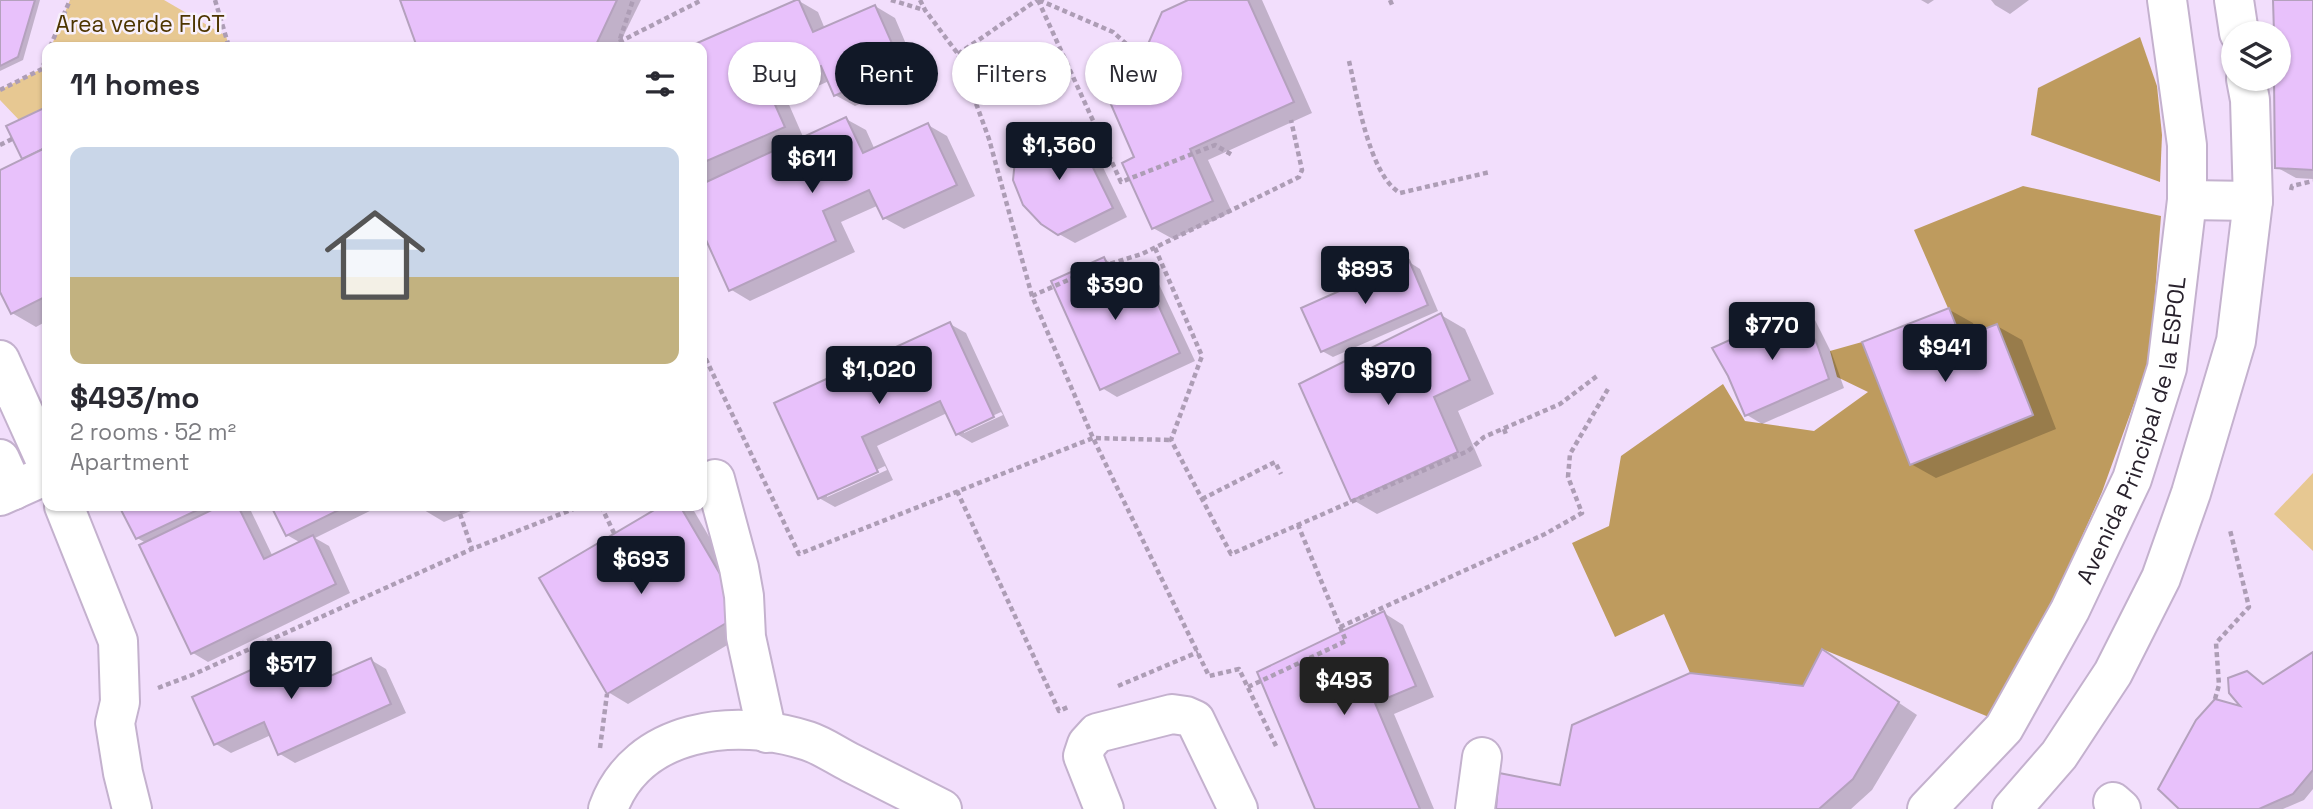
<!DOCTYPE html>
<meta charset="utf-8">
<style>
:root{--surface:#fff;--page:#f7f7f7;--text:#2b2b33;--muted:#7c7c81;--line:#e1e1e2;--accent:#111827}
body{margin:0;font-family:"Space Grotesk",sans-serif;background:var(--page);color:var(--text);height:100vh;display:flex;flex-direction:column;font-size:26px;white-space:nowrap}
*{box-sizing:border-box;margin:0}
p{font-size:23px;color:var(--muted)}
.icon{flex:none;width:38px;height:38px;fill:none;stroke:currentColor;stroke-width:2;stroke-linecap:round;stroke-linejoin:round}
.map{position:relative;flex:1;overflow:hidden}
.panel{position:absolute;left:42px;top:42px;width:665px;height:469px;display:flex;flex-direction:column;background:var(--surface);border-radius:14px;box-shadow:0 2px 5px #0004}
.panel>*{flex:none}
.guide{position:absolute;left:728px;top:42px;width:665px;height:63px;display:flex;gap:14px}
.tools{position:absolute;left:2221px;top:21px;display:grid;gap:14px}
.tools a{display:grid;place-items:center;width:70px;height:70px;border-radius:50%;background:var(--surface);box-shadow:0 2px 5px #0004;font-size:35px}
.price{position:absolute;translate:-50% -60px;padding:0 16px;border-radius:7px;background:var(--accent);color:#fff;font-size:23px;line-height:46px;filter:drop-shadow(0 2px 4px #0008)}
.price::after{content:'';position:absolute;left:50%;top:42px;width:21px;height:16px;margin-left:-10px;background:inherit;clip-path:polygon(0 0,100% 0,50% 100%)}
.price.active{background:#222;color:#fff}
ul{padding:0;list-style:none}
li{display:grid;align-content:center;gap:14px;height:371px;padding:0 28px}
li+li{border-top:2px solid var(--line)}
li span{display:grid;place-items:center;height:217px;border-radius:14px;color:#555}
li>.icon{margin-inline-start:auto}
span .icon{width:126px;height:126px;fill:#fffc;stroke-width:1}
li b{font-size:30px}
h2{display:flex;justify-content:space-between;align-items:center;height:84px;padding:0 28px;font-size:30px}
.chip{padding:0 24px;border-radius:32px;background:var(--surface);box-shadow:0 2px 5px #0004;font-size:24px;line-height:63px}
.chip.active{background:var(--accent);color:#fff}
.map>svg:first-child{display:block}
.green{fill:#e7c892}
.forest{fill:#be9b5e}
.shadow{fill:#0003;fill-rule:evenodd}
.building{fill:#e8c1fb;stroke:#b4a1bd;stroke-width:2}
.lines{fill:none;stroke-linecap:round;stroke-linejoin:round}
.minor-casing{stroke:#c4b1ce;stroke-width:42}
.path{stroke:#ad9db5;stroke-width:4.5;stroke-dasharray:5 3.5;stroke-linecap:butt}
.minor{stroke:#fff;stroke-width:38}
.labels{text-anchor:middle;stroke-width:5;stroke-linejoin:round;paint-order:stroke}
.park-label{font-size:23px;fill:#4d3500;stroke:#f8f0fc}
.street-label{font-size:23px;fill:#29222d;stroke:#f8f0fc}
</style>
<div class="map">
<svg width="2313" height="809" viewBox="0 0 2313 809">
<rect width="100%" height="100%" fill="#f2defc"/>
<g class="green">
<polygon points="70,0 164,0 226,36 229,47 51,47"/>
<polygon points="47,55 47,114 44,108 20,121 0,100 0,90 41,69"/>
<polygon points="2313,473 2313,551 2274,514"/>
</g>
<g class="forest">
<polygon points="2140,37 2157,86 2162,135 2160,182 2031,135 2038,88"/>
<polygon points="2023,186 2161,216 2150,359 2102,492 2038,634 2006,724 1822,649 1803,686 1690,673 1664,614 1615,637 1572,543 1609,526 1621,456 1723,384 1745,421 1814,431 1868,392 1837,377 1830,351 1862,342 1910,465 2033,415 1997,324 1961,338 1914,230"/>
</g>
<g class="shadow">
<polygon points="0,0 40,0 23,60 0,71"/>
<polygon points="401,0 641,0 618,47 419,47"/>
<polygon points="1192,0 1262,0 1312,113 1208,160 1232,212 1173,239 1153,228 1136,158 1143,59"/>
<polygon points="1921,0 1934,0 1928,4"/>
<polygon points="1991,0 2029,0 2010,14 1995,5"/>
<polygon points="2275,0 2313,0 2313,179 2296,178 2276,167 2276,79 2278,79 2278,33 2275,33"/>
<polygon points="799,1 818,12 825,29 875,6 895,18 920,77 855,106 835,95 829,81 787,100 804,139 846,119 866,130 875,150 928,125 947,136 975,196 904,229 884,218 879,205 841,222 855,252 750,301 730,289 702,227 702,47 692,47"/>
<polygon points="44,109 47,111 47,321 36,327 12,313 0,288 0,172 26,159 24,158"/>
<polygon points="1071,125 1087,134 1127,217 1075,243 1059,234"/>
<polygon points="1104,259 1120,268 1125,279 1141,271 1157,280 1195,361 1117,397 1102,388"/>
<polygon points="1409,262 1420,269 1438,311 1333,357 1322,351"/>
<polygon points="1948,309 1973,323 1977,334 1997,326 2022,340 2056,429 1936,478 1911,464"/>
<polygon points="1799,311 1815,320 1832,354 1844,388 1762,424 1747,415"/>
<polygon points="1441,315 1465,329 1494,394 1458,411 1482,466 1377,514 1353,500"/>
<path d="M950,324L966,333L1009,426L972,443L957,434L947,413L877,446L893,480L835,507L819,498L776,404ZM1001,412L1003,415L964,433V429ZM885,466L887,470L827,497V493Z"/>
<polygon points="121,506 244,506 250,509 273,557 301,543 287,535 273,506 380,506 315,538 329,546 350,593 208,662 193,653 146,543 137,538"/>
<polygon points="423,506 483,506 444,522 424,510"/>
<polygon points="665,506 686,506 694,511 761,625 628,704 608,692 542,579"/>
<polygon points="1384,613 1403,625 1434,697 1394,714 1434,809 1317,809"/>
<polygon points="303,648 319,657 328,679 371,660 386,669 406,713 295,763 280,754 271,735 231,753 216,744"/>
<polygon points="1822,651 1917,715 1872,790 1851,809 1497,809 1561,787 1804,688"/>
<polygon points="2313,654 2313,789 2304,800 2283,809 2181,809 2246,710 2247,673 2265,685"/>
</g>
<g class="building">
<polygon points="0,0 35,0 18,57 0,66"/>
<polygon points="400,0 617,0 595,47 481,47 472,44 461,47 417,47"/>
<polygon points="796,0 799,0 813,32 875,5 902,66 834,96 821,66 768,89 785,127 702,163 702,47 688,47"/>
<polygon points="1188,0 1248,0 1294,102 1190,149 1213,201 1152,229 1122,163 1134,157 1099,77 1142,58 1162,12"/>
<polygon points="2273,0 2313,0 2313,170 2275,168 2274,79 2278,79 2278,33 2274,33"/>
<polygon points="44,108 47,114 47,147 22,159 6,126"/>
<polygon points="846,117 863,153 928,123 957,185 883,219 869,190 823,211 836,241 729,291 702,231 702,184"/>
<polygon points="1071,123 1113,208 1058,235 1041,224 1023,205 1013,180 1016,151"/>
<polygon points="47,147 47,296 11,314 0,292 0,170"/>
<polygon points="1104,257 1115,281 1142,269 1180,353 1100,390 1051,281"/>
<polygon points="1409,260 1428,305 1321,352 1301,308"/>
<polygon points="1949,308 1961,338 1997,324 2033,415 1910,465 1862,342"/>
<polygon points="1799,309 1817,344 1829,379 1745,416 1728,376 1712,348"/>
<polygon points="1441,313 1470,380 1434,397 1458,452 1351,501 1299,384"/>
<polygon points="950,322 994,417 956,435 940,401 862,437 878,472 818,499 774,403"/>
<polygon points="119,506 206,506 136,539"/>
<polygon points="220,506 238,506 264,559 313,535 336,584 191,654 139,545"/>
<polygon points="271,506 347,506 286,536"/>
<polygon points="661,506 680,506 743,613 607,694 539,578"/>
<polygon points="1384,611 1416,686 1375,703 1420,809 1315,809 1257,672"/>
<polygon points="303,646 319,681 371,658 391,704 278,755 264,722 214,745 192,697"/>
<polygon points="1822,649 1899,702 1853,779 1819,809 1496,809 1499,773 1560,785 1572,725 1690,673 1803,686"/>
<polygon points="2313,652 2313,770 2293,794 2259,809 2179,809 2158,789 2196,720 2215,699 2240,706 2229,693 2228,678 2247,671 2263,684"/>
</g>
<g class="lines">
<g class="minor-casing">
<g id="minor">
<polyline points="2234,0 2239,33"/>
<polyline points="2187,200 2253,201"/>
<polyline points="0,360 47,464"/>
<polyline points="0,459 14,490"/>
<polyline points="715,479 739,568 744,596 746,637 767,733"/>
<polyline points="0,496 47,475"/>
<polyline points="64,506 118,641 120,702 115,723 123,773 132,809"/>
<polyline points="2113,802 2121,809"/>
<path d="M608,809C637,728 736,717 808,741C823,746 837,756 851,763C881,778 912,794 942,809"/>
<polyline points="1104,809 1083,756 1087,744 1097,733 1172,714 1186,716 1195,720 1238,809"/>
<polyline points="1475,809 1482,757"/>
<path id="s1" d="M1927,809L2004,728L2070,610L2132,479L2167,368L2187,200V145L2167,0"/>
<polyline points="2012,809 2059,755 2113,673 2161,578 2191,493 2236,341 2253,201 2250,100 2246,79"/>
</g>
</g>
<g class="path">
<polyline points="215,0 229,47"/>
<polyline points="891,0 924,10"/>
<polyline points="920,0 925,10 958,54 989,139 1032,296 1093,438 1209,676 1239,669 1277,748"/>
<polyline points="1038,0 1121,182 1215,145 1234,156"/>
<polyline points="1039,0 1113,32 1142,58"/>
<polyline points="1390,0 1393,7"/>
<polyline points="619,42 702,0"/>
<polyline points="50,47 70,0"/>
<polyline points="620,47 619,42 633,0"/>
<polyline points="958,54 1037,0"/>
<path d="M1349,61C1357,95 1369,175 1400,193L1490,172"/>
<polyline points="0,90 42,69 47,55"/>
<polyline points="0,145 12,139"/>
<polyline points="2291,190 2292,186 2313,181"/>
<polyline points="1155,248 1202,356 1171,440 1231,554 1468,451 1484,437 1560,404 1597,376"/>
<polyline points="1032,296 1093,269 1142,254 1299,177 1302,170 1291,120"/>
<polyline points="702,351 799,554 1093,438 1171,440"/>
<polyline points="1504,429 1507,437"/>
<polyline points="957,491 1059,711 1068,707"/>
<polyline points="1202,499 1275,462 1281,474"/>
<polyline points="472,506 459,511 472,549"/>
<polyline points="601,506 614,533"/>
<polyline points="1340,627 1545,534 1582,513 1568,477 1570,454 1608,389"/>
<polyline points="1118,686 1198,652"/>
<polyline points="1248,687 1346,641 1298,525"/>
<polyline points="158,688 192,675 472,549 581,506"/>
<polyline points="2215,699 2219,685 2216,643 2249,607 2230,530"/>
<polyline points="600,748 607,694"/>
</g>
<use href="#minor" class="minor"/>
</g>
<g class="labels">
<g class="park-label">
<text x="140" y="32">Area verde FICT</text>
</g>
<g class="street-label">
<text dy="8" stroke="none"><textPath href="#s1" startOffset="439">Avenida Principal de la ESPOL</textPath></text>
</g>
</g>
</svg>
<div class="tools">
<a><svg class="icon" aria-label="layers" viewBox="0 0 24 24"><path d="M12 4l9 5-9 5-9-5zM3 14l9 5 9-5"/></svg></a>
</div>
<b class="price" style="left:1059px;top:182px">$1,360</b>
<b class="price" style="left:812px;top:195px">$611</b>
<b class="price" style="left:1365px;top:306px">$893</b>
<b class="price" style="left:1115px;top:322px">$390</b>
<b class="price" style="left:1772px;top:362px">$770</b>
<b class="price" style="left:1945px;top:384px">$941</b>
<b class="price" style="left:879px;top:406px">$1,020</b>
<b class="price" style="left:1388px;top:407px">$970</b>
<b class="price" style="left:641px;top:596px">$693</b>
<b class="price" style="left:291px;top:701px">$517</b>
<b class="price active" style="left:1344px;top:717px">$493</b>
<div class="guide">
<a class="chip">Buy</a>
<a class="chip active">Rent</a>
<a class="chip">Filters</a>
<a class="chip">New</a>
</div>
<section class="panel">
<h2>11 homes<svg class="icon" aria-label="filters" viewBox="0 0 24 24"><path d="M4 7h16M4 17h16"/><circle cx="9" cy="7" r="2"/><circle cx="15" cy="17" r="2"/></svg></h2>
<ul>
<li><span style="background:linear-gradient(#c9d6e8 60%,#c2b280 0)"><svg class="icon" aria-label="home" viewBox="0 0 24 24"><path d="M3 11l9-7 9 7M6 9v11h12V9"/></svg></span><div><b>$493/mo</b><p>2 rooms · 52 m²</p><p>Apartment</p></div></li>
</ul>
</section>
</div>
